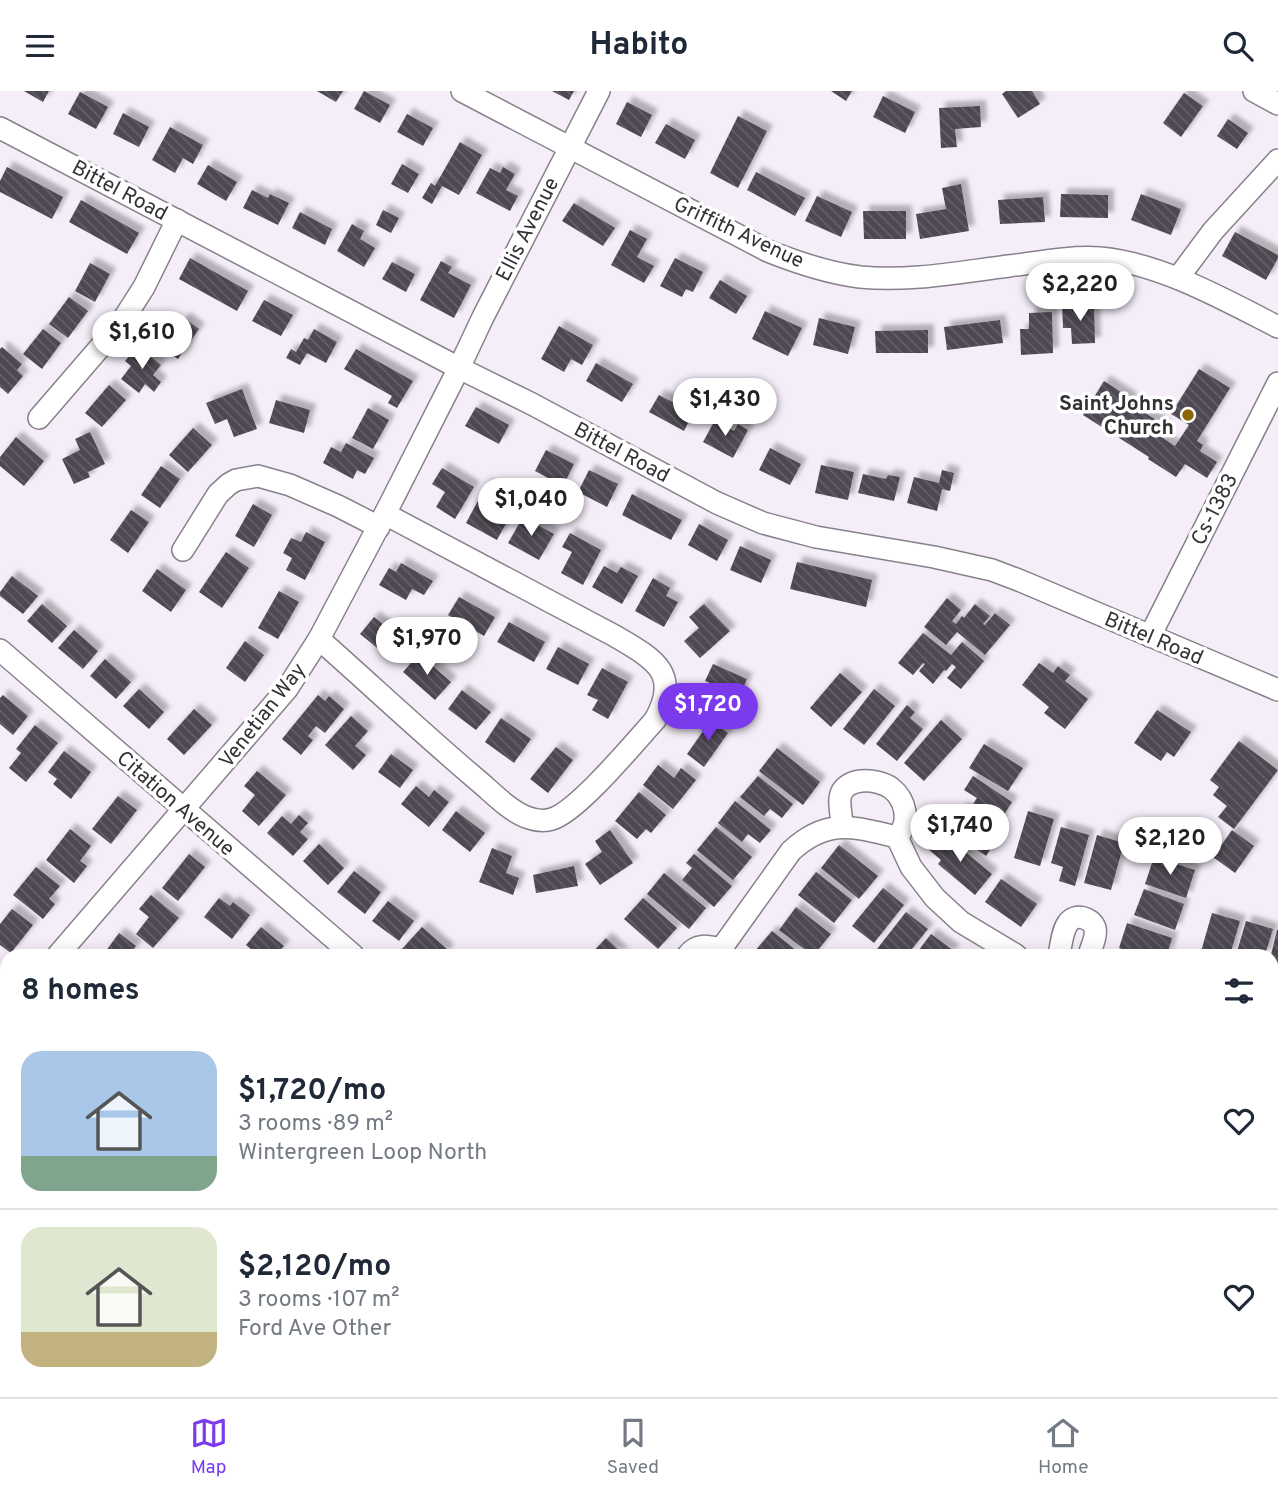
<!DOCTYPE html>
<meta charset="utf-8">
<style>
:root{--surface:#fff;--page:#f2f2f3;--text:#1f2937;--muted:#747a83;--line:#e0e1e3;--accent:#7c3aed}
body{margin:0;font-family:Overpass,sans-serif;background:var(--page);color:var(--text);height:100vh;display:flex;flex-direction:column;font-size:26px;white-space:nowrap}
*{box-sizing:border-box;margin:0}
p{font-size:23px;color:var(--muted)}
.icon{flex:none;width:38px;height:38px;fill:none;stroke:currentColor;stroke-width:2;stroke-linecap:round;stroke-linejoin:round}
.map{position:relative;flex:1;overflow:hidden}
.details{position:absolute;left:0px;top:858px;width:1279px;height:450px;display:flex;flex-direction:column;background:var(--surface);border-radius:21px 21px 0 0;box-shadow:0 4px 18px #0003}
.details>*{flex:none}
.price{position:absolute;translate:-50% -60px;padding:0 16px;border-radius:24px;background:#fff;color:#222;font-size:23px;line-height:46px;filter:drop-shadow(0 2px 4px #0008)}
.price::after{content:'';position:absolute;left:50%;top:42px;width:21px;height:16px;margin-left:-10px;background:inherit;clip-path:polygon(0 0,100% 0,50% 100%)}
.price.on{background:var(--accent);color:#fff}
ul{padding:0;list-style:none}
li{display:flex;align-items:center;gap:21px;height:175px;padding:0 21px}
li+li{border-top:2px solid var(--line)}
li span{display:grid;place-items:center;flex:none;width:196px;height:140px;border-radius:21px;color:#555}
li>.icon{margin-inline-start:auto}
span .icon{width:84px;height:84px;fill:#fffc;stroke-width:1}
li b{font-size:30px}
h2{display:flex;justify-content:space-between;align-items:center;height:84px;padding:0 21px;font-size:30px}
header{display:flex;justify-content:space-between;align-items:center;height:91px;padding:0 21px;background:var(--surface);font-size:32px;font-weight:700}
.dock{display:flex;justify-content:space-around;align-items:center;height:98px;border-top:2px solid var(--line);background:var(--surface);font-size:19px;color:var(--muted)}
.dock a{display:grid;justify-items:center;gap:4px}
.dock .on{color:var(--accent)}
.map>svg:first-child{display:block}
.building{fill:url(#building-back-hatch);filter:url(#shadow)}
.lines{fill:none;stroke-linecap:round;stroke-linejoin:round}
.minor-casing{stroke:#87818b;stroke-width:24}
.minor{stroke:#fff;stroke-width:21}
.poi-dot{fill:#8b6403;stroke:#fff;stroke-width:2.5}
.labels{text-anchor:middle;stroke-width:7;stroke-linejoin:round;paint-order:stroke}
.street-label{font-size:21px;fill:#333135;stroke:#fff}
.poi-label{font-size:21px;font-weight:bold;fill:#333135;stroke:#fff;text-anchor:end}
</style>
<header><svg class="icon" aria-label="menu" viewBox="0 0 24 24"><path d="M4 6h16M4 12h16M4 18h16"/></svg>Habito<svg class="icon" aria-label="search" viewBox="0 0 24 24"><circle cx="10" cy="10" r="6"/><path d="M15 15l6 6"/></svg></header>
<div class="map">
<svg width="1278" height="1306" viewBox="0 0 1278 1306">
<defs>
<pattern id="building-back-hatch" width="6" height="6" patternUnits="userSpaceOnUse" patternTransform="scale(1.75)"><rect width="6" height="6" fill="#4e4852"/><path d="M-1 5l2 2M0 0l6 6M5-1l2 2" fill="none" stroke="#656068"/></pattern>
<filter id="shadow"><feDropShadow dx="6" dy="-6" stdDeviation="2" flood-color="#0004"/></filter>
</defs>
<rect width="100%" height="100%" fill="#f5eef9"/>
<g class="building">
<polygon points="24,0 49,0 43,11"/>
<polygon points="317,0 343,0 336,11"/>
<polygon points="364,0 390,14 380,32 354,18"/>
<polygon points="552,0 574,0 569,9"/>
<polygon points="831,0 852,0 846,10"/>
<polygon points="1006,0 1032,0 1040,13 1018,27 1002,3"/>
<polygon points="80,1 108,16 96,38 68,23"/>
<polygon points="1184,2 1203,15 1181,46 1163,32"/>
<polygon points="883,5 915,21 905,42 873,26"/>
<polygon points="627,11 652,24 641,46 616,33"/>
<polygon points="980,15 981,36 955,38 957,56 941,57 939,17"/>
<polygon points="123,22 149,36 139,56 113,43"/>
<polygon points="407,23 433,37 423,55 397,41"/>
<polygon points="738,25 767,40 738,97 710,82"/>
<polygon points="1228,28 1248,42 1237,58 1217,45"/>
<polygon points="666,33 695,49 685,68 655,52"/>
<polygon points="170,36 203,54 193,73 183,67 175,82 152,69"/>
<polygon points="460,51 482,64 459,104 442,95 432,113 422,107 431,92 435,95"/>
<polygon points="402,73 419,83 408,102 391,93"/>
<polygon points="208,74 237,91 226,110 197,93"/>
<polygon points="7,76 63,106 52,128 0,101 0,90"/>
<polygon points="503,76 515,83 506,99 518,105 510,120 476,102 490,77 500,82"/>
<polygon points="756,81 805,107 795,125 747,99"/>
<polygon points="961,93 969,140 920,148 916,123 946,118 942,97"/>
<polygon points="252,99 268,107 270,103 289,112 278,134 243,117"/>
<polygon points="1061,103 1108,104 1108,127 1060,126"/>
<polygon points="1141,103 1181,118 1171,144 1131,129"/>
<polygon points="817,105 852,121 841,146 805,130"/>
<polygon points="1043,106 1045,131 1000,133 998,109"/>
<polygon points="81,109 139,142 127,163 69,131"/>
<polygon points="574,112 615,137 603,155 562,130"/>
<polygon points="383,119 399,127 391,142 376,134"/>
<polygon points="863,120 906,120 906,148 864,148"/>
<polygon points="300,121 332,138 325,154 292,137"/>
<polygon points="352,133 364,140 360,148 375,157 364,176 337,160"/>
<polygon points="630,139 647,148 637,166 654,175 644,192 611,174"/>
<polygon points="1235,141 1278,164 1278,167 1266,189 1222,165"/>
<polygon points="190,167 248,200 237,220 179,188"/>
<polygon points="675,167 703,181 693,201 686,198 682,206 660,195"/>
<polygon points="441,170 452,176 448,182 471,194 454,227 420,209"/>
<polygon points="392,171 415,183 406,201 382,188"/>
<polygon points="90,172 110,183 95,211 75,200"/>
<polygon points="720,189 747,205 736,223 709,207"/>
<polygon points="69,206 88,220 68,247 49,233"/>
<polygon points="264,209 293,224 281,245 252,230"/>
<polygon points="1062,214 1094,214 1095,252 1072,253 1071,237 1063,237"/>
<polygon points="765,220 802,237 788,265 752,248"/>
<polygon points="1052,221 1053,262 1021,264 1020,238 1029,238 1029,222"/>
<polygon points="159,227 175,238 184,227 199,238 178,268 146,246"/>
<polygon points="819,227 855,236 848,263 813,254"/>
<polygon points="1000,229 1003,252 947,259 944,236"/>
<polygon points="559,235 593,254 582,274 571,268 564,281 541,268"/>
<polygon points="43,238 61,252 42,278 23,263"/>
<polygon points="314,238 337,251 326,272 307,262 300,274 286,267 291,258 296,261 304,247 308,249"/>
<polygon points="928,239 928,262 876,262 875,240"/>
<polygon points="138,255 161,274 153,284 161,291 154,301 145,293 139,302 121,288 131,275 125,270"/>
<polygon points="2,256 22,273 17,279 23,285 8,303 0,296 0,258"/>
<polygon points="356,258 413,290 397,317 388,312 392,305 344,278"/>
<polygon points="596,272 633,293 622,311 586,290"/>
<polygon points="1199,278 1230,297 1197,350 1203,354 1200,360 1217,371 1207,387 1185,373 1176,386 1148,368 1149,366 1083,324 1104,290 1132,308 1129,312 1166,335 1160,345 1175,355 1189,334 1171,323"/>
<polygon points="109,294 126,309 102,336 85,322"/>
<polygon points="242,298 257,338 234,346 227,328 215,333 206,312"/>
<polygon points="659,304 693,322 684,340 649,321"/>
<polygon points="276,309 310,319 304,342 269,332"/>
<polygon points="476,316 509,334 499,353 465,335"/>
<polygon points="368,317 389,329 373,358 352,347"/>
<polygon points="715,329 734,340 738,333 748,339 733,367 703,351"/>
<polygon points="193,337 212,354 188,381 169,364"/>
<polygon points="90,341 105,373 88,381 90,386 74,393 62,368 80,359 75,348"/>
<polygon points="16,346 44,370 24,395 0,375 0,366"/>
<polygon points="346,352 374,367 365,383 357,379 353,388 323,372 331,356 341,361"/>
<polygon points="770,357 801,373 790,394 759,379"/>
<polygon points="546,359 574,373 563,395 535,380"/>
<polygon points="821,374 854,381 848,409 815,402"/>
<polygon points="161,375 180,388 160,417 141,404"/>
<polygon points="442,377 474,396 455,428 436,416 445,401 432,393"/>
<polygon points="589,379 618,393 607,416 578,401"/>
<polygon points="942,379 954,382 950,400 942,398 937,420 907,412 914,386 939,392"/>
<polygon points="863,383 886,388 888,384 900,386 894,410 858,402"/>
<polygon points="486,395 506,406 500,419 510,425 497,449 466,432"/>
<polygon points="632,403 682,429 671,449 622,424"/>
<polygon points="253,413 272,424 254,456 235,445"/>
<polygon points="131,419 149,431 128,462 110,449"/>
<polygon points="523,426 554,443 539,469 508,452"/>
<polygon points="699,433 728,449 717,470 688,454"/>
<polygon points="306,441 325,451 305,489 286,479 292,467 283,462 291,447 301,451"/>
<polygon points="570,442 601,459 583,494 561,482 572,461 562,456"/>
<polygon points="740,455 771,469 761,492 730,479"/>
<polygon points="226,461 249,477 222,517 199,501"/>
<polygon points="797,471 872,489 866,516 790,498"/>
<polygon points="401,472 433,490 424,504 412,498 406,509 379,494 389,477 396,481"/>
<polygon points="604,475 617,482 621,476 638,485 622,513 592,496"/>
<polygon points="157,478 186,499 171,521 142,500"/>
<polygon points="12,485 38,505 23,523 0,505 0,501"/>
<polygon points="653,487 670,497 666,505 678,511 664,536 635,520"/>
<polygon points="279,500 299,511 278,548 258,537"/>
<polygon points="459,506 495,526 484,545 448,524"/>
<polygon points="947,507 961,519 952,530 956,533 962,525 964,527 975,513 990,525 983,533 985,534 995,522 1010,534 985,564 957,541 946,554 924,536"/>
<polygon points="42,513 67,535 52,552 27,530"/>
<polygon points="704,513 730,540 700,567 684,550 699,537 689,526"/>
<polygon points="374,526 405,551 391,568 360,543"/>
<polygon points="509,531 545,551 534,571 497,551"/>
<polygon points="74,539 98,560 83,578 58,557"/>
<polygon points="923,542 951,564 962,551 984,570 961,598 947,587 956,576 952,573 946,580 944,579 933,593 919,580 925,573 923,572 913,584 898,572"/>
<polygon points="245,550 264,564 245,591 226,577"/>
<polygon points="558,556 589,573 578,594 546,578"/>
<polygon points="419,563 451,591 435,609 403,581"/>
<polygon points="105,568 131,591 116,608 90,585"/>
<polygon points="1039,572 1053,582 1058,575 1070,584 1065,590 1088,608 1065,638 1044,622 1049,616 1022,594"/>
<polygon points="713,573 747,588 740,604 746,607 739,624 712,611 719,596 705,590"/>
<polygon points="602,577 628,591 608,628 592,619 598,609 587,604"/>
<polygon points="840,582 862,601 831,636 810,617"/>
<polygon points="139,598 164,621 149,638 123,615"/>
<polygon points="874,598 895,615 864,654 843,638"/>
<polygon points="462,599 491,621 476,639 448,618"/>
<polygon points="3,604 28,625 13,644 0,633 0,607"/>
<polygon points="318,604 325,610 329,605 344,618 325,642 316,635 308,645 313,649 301,664 282,648"/>
<polygon points="907,614 915,621 910,627 923,638 897,670 876,653"/>
<polygon points="194,618 212,634 184,664 167,648"/>
<polygon points="1157,619 1191,641 1174,666 1167,661 1161,670 1134,652"/>
<polygon points="351,625 368,640 355,655 366,664 353,679 325,654"/>
<polygon points="501,627 531,648 514,672 485,651"/>
<polygon points="711,629 728,642 704,676 687,663"/>
<polygon points="941,629 962,648 924,690 904,672"/>
<polygon points="35,634 58,652 26,691 9,677 21,662 16,658"/>
<polygon points="1239,650 1278,679 1234,738 1218,726 1227,715 1213,704 1219,696 1210,689"/>
<polygon points="984,653 1023,677 1008,700 969,677"/>
<polygon points="556,656 573,669 548,702 530,688"/>
<polygon points="777,657 820,691 803,714 759,680"/>
<polygon points="64,660 91,681 71,708 53,693 57,688 48,681"/>
<polygon points="391,663 413,679 400,697 378,681"/>
<polygon points="658,674 674,687 681,677 696,689 673,718 643,694"/>
<polygon points="257,680 286,704 259,735 242,720 255,704 244,695"/>
<polygon points="758,685 793,713 782,727 770,718 764,725 740,706"/>
<polygon points="973,685 1012,711 998,733 971,716 977,707 964,699"/>
<polygon points="416,695 429,706 434,699 449,711 429,736 401,713"/>
<polygon points="639,701 666,724 651,742 646,738 637,748 615,730"/>
<polygon points="118,705 137,719 111,753 92,738"/>
<polygon points="735,710 771,739 760,752 748,743 742,751 718,732"/>
<polygon points="962,717 1001,742 986,765 961,748 966,740 953,731"/>
<polygon points="456,720 485,742 470,761 442,739"/>
<polygon points="1028,720 1054,728 1040,775 1014,767"/>
<polygon points="299,724 308,732 300,741 308,748 293,765 267,742 282,725 291,733"/>
<polygon points="716,736 752,766 733,789 697,759"/>
<polygon points="1061,736 1089,744 1075,795 1059,790 1063,776 1051,772"/>
<polygon points="70,738 91,755 80,770 87,775 74,792 46,769"/>
<polygon points="610,739 633,772 600,794 585,773 602,761 595,750"/>
<polygon points="1232,739 1254,755 1235,782 1213,766"/>
<polygon points="941,741 992,783 975,804 938,773 941,769 928,758"/>
<polygon points="1097,744 1124,752 1111,799 1084,792"/>
<polygon points="319,753 344,777 328,794 303,770"/>
<polygon points="839,754 878,785 859,808 821,777"/>
<polygon points="492,757 512,765 506,782 519,787 513,804 479,791"/>
<polygon points="189,763 205,776 178,810 162,797"/>
<polygon points="694,763 732,795 714,816 682,789 692,777 686,772"/>
<polygon points="1154,766 1195,779 1186,807 1145,793"/>
<polygon points="574,775 578,795 536,802 533,784"/>
<polygon points="36,776 60,795 49,808 55,813 43,828 13,804"/>
<polygon points="354,780 381,801 365,823 337,801"/>
<polygon points="816,781 852,809 834,832 798,804"/>
<polygon points="664,782 706,817 689,838 647,803"/>
<polygon points="1001,788 1037,813 1021,836 985,811"/>
<polygon points="883,797 904,814 874,852 852,835"/>
<polygon points="1144,798 1184,813 1175,839 1134,824"/>
<polygon points="151,804 179,827 153,857 136,843 149,826 139,818"/>
<polygon points="219,807 230,815 233,811 250,824 232,848 204,826"/>
<polygon points="643,807 677,837 658,858 624,828"/>
<polygon points="388,810 414,830 399,850 372,830"/>
<polygon points="796,816 831,843 814,864 812,864 779,839"/>
<polygon points="12,818 33,834 11,862 0,854 0,833"/>
<polygon points="906,821 928,838 907,864 885,864 877,858"/>
<polygon points="1212,822 1240,830 1230,864 1200,864"/>
<polygon points="1246,830 1273,838 1265,864 1236,864"/>
<polygon points="1127,832 1172,847 1167,864 1125,864 1127,860 1119,857"/>
<polygon points="261,836 284,855 276,864 258,864 246,854"/>
<polygon points="422,836 448,859 444,864 407,864 401,859"/>
<polygon points="1277,839 1278,839 1278,880 1272,879 1272,864 1271,864"/>
<polygon points="772,840 802,864 758,864 754,861"/>
<polygon points="119,842 136,855 129,864 103,864"/>
<polygon points="931,843 954,860 950,864 915,864"/>
<polygon points="606,847 624,864 590,864"/>
<polygon points="7,973 7,998 0,993 0,982"/>
<polygon points="1275,1072 1278,1075 1278,1114 1272,1109 1272,1075"/>
<polygon points="1272,1117 1278,1121 1278,1143 1272,1150"/>
<polygon points="0,1144 7,1150 7,1182 5,1185 0,1180"/>
<polygon points="0,1256 7,1261 7,1298 3,1304 0,1302"/>
<polygon points="14,1300 44,1300 40,1306 10,1306"/>
<polygon points="444,1300 463,1300 459,1306 451,1306"/>
<polygon points="478,1300 495,1300 502,1306 473,1306"/>
<polygon points="602,1300 642,1300 637,1306 610,1306"/>
<polygon points="903,1300 944,1300 943,1306 921,1306 921,1304 903,1302"/>
<polygon points="1191,1300 1203,1300 1211,1306 1187,1306"/>
<polygon points="840,1302 840,1306 818,1306 817,1303"/>
</g>
<g class="lines">
<g class="minor-casing">
<g id="minor">
<path d="M462,0L768,160C798,172 828,182 860,186C910,191 960,181 1009,175C1039,171 1070,165 1100,167C1160,172 1225,209 1278,236"/>
<polyline points="1254,0 1278,13"/>
<polyline points="0,37 459,277 532,313 717,412 763,432 816,446 934,466 992,479 1021,490 1278,599"/>
<polyline points="1178,187 1213,140 1278,69"/>
<polyline points="39,327 121,232 144,196 177,129"/>
<polyline points="183,459 218,403 229,393 236,389 258,385 290,394 338,415 379,436"/>
<polyline points="1150,545 1278,292"/>
<path d="M319,548C371,594 422,642 475,687C491,700 507,718 526,726C534,729 543,731 552,728C578,720 634,652 655,629C682,581 652,567 615,545L385,423"/>
<polyline points="0,559 353,864"/>
<path d="M842,735C842,727 839,716 840,707C843,685 877,687 891,697C906,709 911,731 897,746"/>
<polyline points="58,864 287,598 319,548 385,423 459,277 483,226 599,0"/>
<path d="M688,864C697,852 708,855 721,858"/>
<path d="M721,864V858L791,760C828,726 854,736 897,746L911,776L935,807L961,831L1016,864"/>
<path d="M1059,864C1061,855 1062,840 1068,832C1075,822 1091,826 1095,837C1097,845 1091,857 1089,864"/>
<polyline points="1272,918 1278,921"/>
<polyline points="0,930 7,922"/>
<polyline points="1272,1008 1278,1002"/>
<polyline points="0,1097 7,1103"/>
<polyline points="544,1300 550,1306"/>
<polyline points="781,1300 782,1306"/>
</g>
</g>
<use href="#minor" class="minor"/>
</g>
<circle class="poi-dot" cx="1188" cy="324" r="7"/>
<g class="labels">
<g class="street-label">
<text transform="translate(120 99) rotate(28)" y="7">Bittel Road</text>
<text transform="translate(527 138) rotate(-63)" y="7">Ellis Avenue</text>
<text transform="translate(739 141) rotate(25)" y="7">Griffith Avenue</text>
<text transform="translate(622 361) rotate(28)" y="7">Bittel Road</text>
<text transform="translate(1214 418) rotate(-63)" y="7">Cs-1383</text>
<text transform="translate(1154 547) rotate(23)" y="7">Bittel Road</text>
<text transform="translate(262 624) rotate(-52)" y="7">Venetian Way</text>
<text transform="translate(176 712) rotate(41)" y="7">Citation Avenue</text>
</g>
<g class="poi-label">
<text x="1174" y="319">Saint Johns<tspan x="1174" dy="24">Church</tspan></text>
</g>
</g>
</svg>
<b class="price" style="left:1080px;top:232px">$2,220</b>
<b class="price" style="left:142px;top:280px">$1,610</b>
<b class="price" style="left:725px;top:347px">$1,430</b>
<b class="price" style="left:531px;top:447px">$1,040</b>
<b class="price" style="left:427px;top:586px">$1,970</b>
<b class="price on" style="left:708px;top:652px">$1,720</b>
<b class="price" style="left:960px;top:773px">$1,740</b>
<b class="price" style="left:1170px;top:786px">$2,120</b>
<section class="details">
<h2>8 homes<svg class="icon" aria-label="filters" viewBox="0 0 24 24"><path d="M4 7h16M4 17h16"/><circle cx="9" cy="7" r="2"/><circle cx="15" cy="17" r="2"/></svg></h2>
<ul>
<li><span style="background:linear-gradient(#a9c7e8 75%,#7fa58c 0)"><svg class="icon" aria-label="home" viewBox="0 0 24 24"><path d="M3 11l9-7 9 7M6 9v11h12V9"/></svg></span><div><b>$1,720/mo</b><p>3 rooms · 89 m²</p><p>Wintergreen Loop North</p></div><svg class="icon" aria-label="heart" viewBox="0 0 24 24"><path d="M12 20l-8-8c-3-5 5-10 8-4 3-6 11-1 8 4z"/></svg></li>
<li><span style="background:linear-gradient(#dfe7d0 75%,#c2b280 0)"><svg class="icon" aria-label="home" viewBox="0 0 24 24"><path d="M3 11l9-7 9 7M6 9v11h12V9"/></svg></span><div><b>$2,120/mo</b><p>3 rooms · 107 m²</p><p>Ford Ave Other</p></div><svg class="icon" aria-label="heart" viewBox="0 0 24 24"><path d="M12 20l-8-8c-3-5 5-10 8-4 3-6 11-1 8 4z"/></svg></li>
</ul>
</section>
</div>
<nav class="dock">
<a class="on"><svg class="icon" aria-label="map" viewBox="0 0 24 24"><path d="M3 6l6-2 6 2 6-2v14l-6 2-6-2-6 2zM9 4v14M15 6v14"/></svg>Map</a>
<a><svg class="icon" aria-label="saved" viewBox="0 0 24 24"><path d="M7 4h10v16l-5-4-5 4z"/></svg>Saved</a>
<a><svg class="icon" aria-label="home" viewBox="0 0 24 24"><path d="M3 11l9-7 9 7M6 9v11h12V9"/></svg>Home</a>
</nav>
